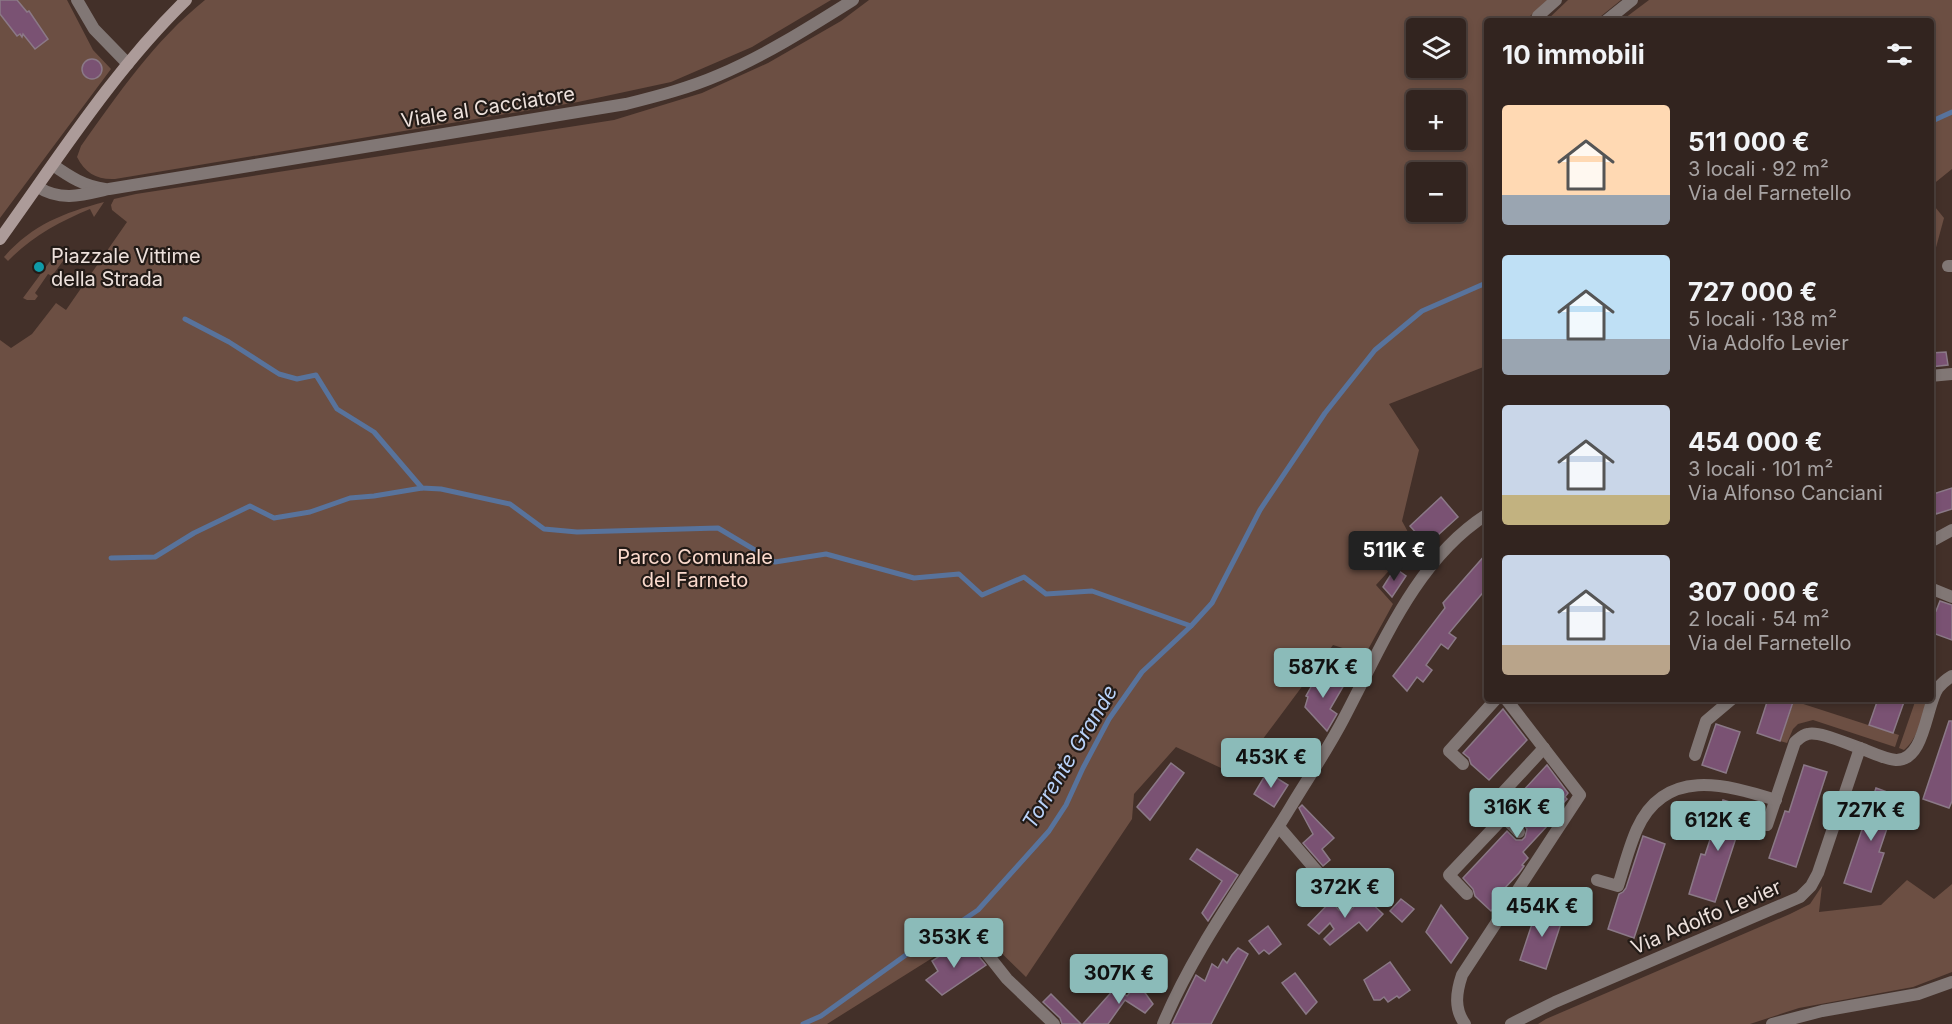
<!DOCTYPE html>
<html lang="it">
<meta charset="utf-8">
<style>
:root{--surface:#32241f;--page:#3a2c28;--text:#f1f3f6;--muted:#a8a4a4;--line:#4d413d;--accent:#8bbbb9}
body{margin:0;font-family:Inter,sans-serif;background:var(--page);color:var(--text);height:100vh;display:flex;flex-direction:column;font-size:22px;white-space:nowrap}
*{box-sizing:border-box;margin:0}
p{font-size:20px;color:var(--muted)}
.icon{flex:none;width:33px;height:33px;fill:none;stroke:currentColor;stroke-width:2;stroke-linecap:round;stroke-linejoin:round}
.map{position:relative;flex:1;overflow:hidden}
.sheet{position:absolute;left:1484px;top:18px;width:450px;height:684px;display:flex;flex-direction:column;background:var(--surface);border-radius:6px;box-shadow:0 3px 9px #0003,0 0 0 2px var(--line)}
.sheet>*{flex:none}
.tools{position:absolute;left:1406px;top:18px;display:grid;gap:12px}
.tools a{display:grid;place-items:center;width:60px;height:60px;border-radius:6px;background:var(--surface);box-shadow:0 3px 9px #0003,0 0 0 2px var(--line);font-size:30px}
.price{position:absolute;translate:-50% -51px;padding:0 14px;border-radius:6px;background:var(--accent);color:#111;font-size:20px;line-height:39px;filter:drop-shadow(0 2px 3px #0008)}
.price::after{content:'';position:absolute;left:50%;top:36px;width:18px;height:14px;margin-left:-9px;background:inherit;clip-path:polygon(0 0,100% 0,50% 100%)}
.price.active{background:#222;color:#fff}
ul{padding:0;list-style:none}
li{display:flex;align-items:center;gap:18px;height:150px;padding:0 18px}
li span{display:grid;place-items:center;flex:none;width:168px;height:120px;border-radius:6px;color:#555}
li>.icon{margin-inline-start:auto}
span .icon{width:72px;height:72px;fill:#fffc;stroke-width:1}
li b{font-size:26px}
h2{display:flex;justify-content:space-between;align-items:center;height:72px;padding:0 18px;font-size:26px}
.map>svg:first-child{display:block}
.green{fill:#6c4f43;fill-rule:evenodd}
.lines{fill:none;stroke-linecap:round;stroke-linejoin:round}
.stream{stroke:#58739c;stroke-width:5}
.building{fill:#7a5273;stroke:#8b7987;stroke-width:1.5}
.minor{stroke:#817775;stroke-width:12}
.tertiary{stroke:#817775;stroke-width:12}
.secondary{stroke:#ac9b99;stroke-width:12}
.culture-dot{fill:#0f9aa8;stroke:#231b17;stroke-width:2}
.labels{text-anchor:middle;stroke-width:4.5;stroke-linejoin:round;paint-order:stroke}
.street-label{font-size:20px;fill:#ede1dc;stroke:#231b17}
.poi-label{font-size:20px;fill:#ede1dc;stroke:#231b17;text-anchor:start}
.park-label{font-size:20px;fill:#fbdacd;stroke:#231b17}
.water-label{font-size:21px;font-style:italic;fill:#b9d2f9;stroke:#231b17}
</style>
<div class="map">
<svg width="1952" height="1024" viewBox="0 0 1952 1024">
<rect width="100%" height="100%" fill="#433029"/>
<g class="green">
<polygon points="0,0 67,0 93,50 111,69 0,218"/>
<path d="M205,0H831L752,47L671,82L578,102L115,179C97,180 85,173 77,157L81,146C118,94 155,40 205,0Z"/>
<path d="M869,0H1548L1529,17L1527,21H1486V366L1389,404L1419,450L1402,521L1414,543L1376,585L1393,604L1365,655L1333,645L1236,775L1176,747L1134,794L1132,819L1026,977L984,936L961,940L827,1024H0V340L11,348L32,334L56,303L66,310L127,222L112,210L111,205L114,199L136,194L614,120L702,93L768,63L841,21ZM1416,28H1455V68H1416ZM1416,100H1455V140H1416ZM1416,172H1455V212H1416Z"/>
<polygon points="1568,0 1621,0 1595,21 1546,21"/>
<polygon points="1649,0 1952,0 1952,169 1931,186 1930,21 1621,21"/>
<path d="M104,202L94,217L90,209C59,222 31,237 8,261L4,257C32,225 63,213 104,202Z"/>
<polygon points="1931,202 1944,218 1931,266"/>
<polygon points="62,250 68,254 52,276 48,274 35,293 38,296 35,300 27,300 23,298 54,256"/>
<path d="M1916,699L1927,700C1922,716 1918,739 1904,750L1899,748Z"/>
<polygon points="1794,701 1899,735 1895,747 1813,720 1798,724 1793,729 1787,743 1780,741"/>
<polygon points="1907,880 1934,899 1952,884 1952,972 1913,987 1799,1008 1750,1024 1538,1024 1546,1019 1790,914 1810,904 1822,886 1819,912 1881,905"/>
</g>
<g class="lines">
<g class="stream">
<polyline points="1930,122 1952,112"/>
<polyline points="185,319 229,342 279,374 297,379 316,375 337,409 374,432 422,488 441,489 510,504 544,529 577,532 718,528 775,562 826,554 914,578 959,574 982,595 1024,577 1046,594 1092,591 1191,626"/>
<polyline points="111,558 155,557 194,533 250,506 274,518 310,512 350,498 374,496 422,488"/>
<polyline points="803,1024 821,1016 917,947 944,933 978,910 1049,831 1066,805 1083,768 1109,719 1142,672 1191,626 1212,603 1260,510 1325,413 1375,350 1422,311 1486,283"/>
</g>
</g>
<g class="building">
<polygon points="0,0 17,0 27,12 29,11 48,39 35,49 23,34 22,37 20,34 17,36 0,14"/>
<circle cx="92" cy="69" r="10"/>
<polygon points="1946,352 1948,365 1930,367 1930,353"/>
<polygon points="1952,488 1952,509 1936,514 1930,495"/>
<polygon points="1441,497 1458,517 1427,545 1410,526"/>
<polygon points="1486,554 1486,589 1449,633 1456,638 1448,649 1441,644 1426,665 1432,670 1423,682 1417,677 1407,691 1393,676 1445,608 1443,603"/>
<polygon points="1395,568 1406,576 1392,597 1383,587"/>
<polygon points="1940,601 1952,605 1952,640 1930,632 1930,609 1936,611"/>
<polygon points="1320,671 1344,685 1330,709 1337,714 1327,731 1305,707 1308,697 1306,696"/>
<polygon points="1768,699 1794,699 1780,741 1757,733"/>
<polygon points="1878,699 1905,699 1893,733 1869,725"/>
<polygon points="1503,709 1527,740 1489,780 1471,764 1469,758 1463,753"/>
<polygon points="1949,721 1952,721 1952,801 1949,808 1923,799"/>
<polygon points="1716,724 1740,732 1726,773 1702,765"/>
<polygon points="1171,763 1184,773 1150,820 1137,807"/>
<polygon points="1547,765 1568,793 1565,797 1567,799 1547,821 1549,824 1523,852 1528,858 1522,865 1524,866 1519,873 1503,890 1506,893 1491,911 1475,896 1473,889 1463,878 1507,831 1516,840 1522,840 1525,837 1527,829 1508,807"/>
<polygon points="1804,765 1827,772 1796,867 1769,858 1785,811 1789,812"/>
<polygon points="1267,772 1288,785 1274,807 1254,794"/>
<polygon points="1876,788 1898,796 1879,852 1884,853 1871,892 1844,883"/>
<polygon points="1723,800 1746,807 1715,902 1689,894 1701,854 1705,855"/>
<polygon points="1302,805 1334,838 1322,849 1330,860 1323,866 1303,843 1313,834 1299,808"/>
<polygon points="1643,836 1665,844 1634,938 1608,929 1619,894 1623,892 1626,888"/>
<polygon points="1197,849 1238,875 1208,921 1202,913 1222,881 1190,859"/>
<polygon points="1364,896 1383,914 1367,931 1359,922 1330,945 1324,939 1334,929 1330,923 1319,934 1308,925 1331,901 1339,910 1348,913"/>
<polygon points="1401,899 1414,909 1402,922 1390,911"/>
<polygon points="1441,905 1468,938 1451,963 1426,932"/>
<polygon points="1541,906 1564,914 1546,969 1520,960 1533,921 1536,922"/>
<polygon points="1268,926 1281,944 1269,954 1264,950 1259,954 1249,941"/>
<polygon points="952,948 958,957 972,948 986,965 942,995 926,980 938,971 932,961"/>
<polygon points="1238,948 1248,954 1211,1024 1172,1024 1196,975 1205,981 1212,964 1218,968 1223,959 1227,963 1232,955"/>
<polygon points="1390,962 1410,990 1399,998 1397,996 1388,1002 1384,997 1380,1000 1374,1000 1364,980"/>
<polygon points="1295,973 1317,1002 1306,1014 1282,983"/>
<polygon points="1138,983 1153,1004 1145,1013 1125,1000 1108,1024 1083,1024 1116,987 1127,996"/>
<polygon points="1051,994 1081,1024 1062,1024 1060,1018 1043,1002"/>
</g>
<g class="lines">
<g class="minor">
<polyline points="77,0 94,29 128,64"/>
<polyline points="1536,21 1538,16 1556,0"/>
<polyline points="1606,21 1632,0"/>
<path d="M53,165C70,177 84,186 105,189"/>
<path d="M38,187C61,202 83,195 109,189L626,104C658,96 689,88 719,75C766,55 810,27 853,0"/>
<polyline points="1948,266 1952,266"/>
<polyline points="1930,376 1952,374"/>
<polyline points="1930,542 1952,530"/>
<polyline points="1930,588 1952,597"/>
<polyline points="1695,755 1706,721 1732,699"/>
<polyline points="1463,764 1449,751 1496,699"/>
<polyline points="1504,817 1519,832"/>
<path d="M1767,825L1795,742C1799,739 1802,735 1808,734C1820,731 1847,744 1860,748"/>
<polyline points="1279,827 1345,904"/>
<path d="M1597,880L1618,886C1624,867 1629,847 1637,829C1665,767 1725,784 1776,800"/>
<polyline points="1467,894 1449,875 1504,817 1495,801 1544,748"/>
<polyline points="969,931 1007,979 1054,1024"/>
<path d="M1163,1024C1195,947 1247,879 1290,808C1308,778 1328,749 1344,718C1382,646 1416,560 1486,515"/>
<path d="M1465,1024C1454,1009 1456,993 1462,975L1580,795L1506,699"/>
<path d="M1511,1024L1555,1002L1800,897L1811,886L1818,873L1860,748C1871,752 1884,759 1896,760C1925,761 1926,705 1938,688C1942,683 1947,679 1952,676"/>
</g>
<polyline class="tertiary" points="1772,1024 1822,1011 1918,994 1952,982"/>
<path class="secondary" d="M0,239C59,157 114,70 186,0"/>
</g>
<circle class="culture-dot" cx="39" cy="267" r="6"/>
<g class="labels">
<g class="street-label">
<text transform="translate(488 107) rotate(-9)" y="7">Viale al Cacciatore</text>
<text transform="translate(1706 917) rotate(-23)" y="7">Via Adolfo Levier</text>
</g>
<g class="poi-label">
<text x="51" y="263">Piazzale Vittime<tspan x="51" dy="23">della Strada</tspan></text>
</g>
<g class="park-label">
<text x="695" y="564">Parco Comunale<tspan x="695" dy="23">del Farneto</tspan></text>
</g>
<g class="water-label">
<text transform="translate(1070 757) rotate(-59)" y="7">Torrente Grande</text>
</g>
</g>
</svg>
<div class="tools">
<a><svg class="icon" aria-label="layers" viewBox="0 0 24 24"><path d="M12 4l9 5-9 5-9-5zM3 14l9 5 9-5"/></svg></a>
<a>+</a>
<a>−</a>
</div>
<b class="price active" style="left:1394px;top:582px">511K €</b>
<b class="price" style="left:1323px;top:699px">587K €</b>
<b class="price" style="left:1271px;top:789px">453K €</b>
<b class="price" style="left:1517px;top:839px">316K €</b>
<b class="price" style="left:1871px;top:842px">727K €</b>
<b class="price" style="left:1718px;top:852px">612K €</b>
<b class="price" style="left:1345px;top:919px">372K €</b>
<b class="price" style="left:1542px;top:938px">454K €</b>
<b class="price" style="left:954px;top:969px">353K €</b>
<b class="price" style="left:1119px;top:1005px">307K €</b>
<section class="sheet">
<h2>10 immobili<svg class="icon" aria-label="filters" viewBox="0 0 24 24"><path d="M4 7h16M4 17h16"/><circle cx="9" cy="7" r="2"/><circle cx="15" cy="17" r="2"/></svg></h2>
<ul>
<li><span style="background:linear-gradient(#ffd9b3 75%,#9aa5b1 0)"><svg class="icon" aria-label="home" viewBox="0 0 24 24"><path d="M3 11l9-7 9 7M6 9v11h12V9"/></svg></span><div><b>511 000 €</b><p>3 locali · 92 m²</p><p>Via del Farnetello</p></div></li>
<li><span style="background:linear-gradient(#bfe0f5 70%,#9aa5b1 0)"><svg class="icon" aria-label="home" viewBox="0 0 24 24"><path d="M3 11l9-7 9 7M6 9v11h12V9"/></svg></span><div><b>727 000 €</b><p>5 locali · 138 m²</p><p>Via Adolfo Levier</p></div></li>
<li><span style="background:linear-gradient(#c9d6e8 75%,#c2b280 0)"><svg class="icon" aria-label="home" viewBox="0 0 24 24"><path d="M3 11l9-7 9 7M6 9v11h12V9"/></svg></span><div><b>454 000 €</b><p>3 locali · 101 m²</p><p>Via Alfonso Canciani</p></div></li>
<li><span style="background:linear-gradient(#c9d6e8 75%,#b9a48a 0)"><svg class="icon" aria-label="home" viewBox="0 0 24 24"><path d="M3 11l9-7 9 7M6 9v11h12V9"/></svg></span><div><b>307 000 €</b><p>2 locali · 54 m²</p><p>Via del Farnetello</p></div></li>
</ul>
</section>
</div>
